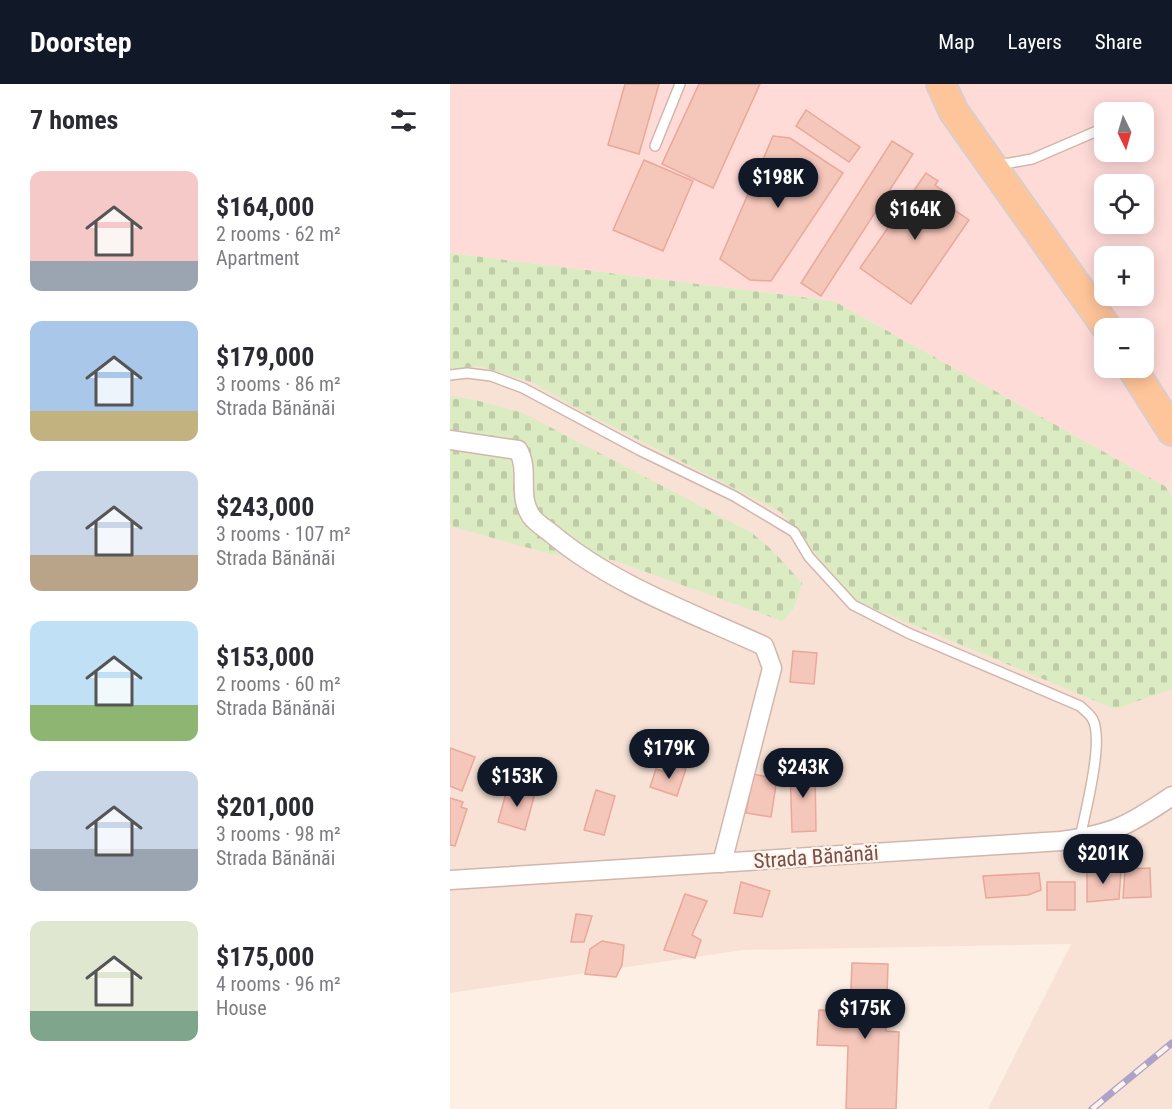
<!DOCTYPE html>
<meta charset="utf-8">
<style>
:root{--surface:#fff;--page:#f2f2f3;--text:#2b2b33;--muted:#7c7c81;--accent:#111827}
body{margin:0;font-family:"Roboto Condensed",sans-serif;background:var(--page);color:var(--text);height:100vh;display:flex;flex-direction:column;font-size:22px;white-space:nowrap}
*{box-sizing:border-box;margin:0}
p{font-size:20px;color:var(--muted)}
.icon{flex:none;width:33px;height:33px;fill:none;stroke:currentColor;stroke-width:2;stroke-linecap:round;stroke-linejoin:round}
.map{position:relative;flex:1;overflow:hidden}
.drawer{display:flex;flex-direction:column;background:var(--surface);width:450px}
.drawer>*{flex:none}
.needle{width:39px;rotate:175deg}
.fabs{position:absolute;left:644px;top:18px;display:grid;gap:12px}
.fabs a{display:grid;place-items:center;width:60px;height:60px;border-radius:12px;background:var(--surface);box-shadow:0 3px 15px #0003;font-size:30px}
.price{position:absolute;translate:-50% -51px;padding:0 14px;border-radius:21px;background:var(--accent);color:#fff;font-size:20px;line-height:39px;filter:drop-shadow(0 2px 3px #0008)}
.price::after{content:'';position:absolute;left:50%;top:36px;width:18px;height:14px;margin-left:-9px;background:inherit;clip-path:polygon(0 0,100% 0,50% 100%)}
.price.selected{background:#222;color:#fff}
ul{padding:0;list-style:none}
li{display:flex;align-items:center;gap:18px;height:150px;padding:0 30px}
li span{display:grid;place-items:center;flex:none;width:168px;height:120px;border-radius:12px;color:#555}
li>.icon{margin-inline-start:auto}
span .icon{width:72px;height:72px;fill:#fffc;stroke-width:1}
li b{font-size:26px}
h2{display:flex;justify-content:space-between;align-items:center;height:72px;padding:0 30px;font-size:26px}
header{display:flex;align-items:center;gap:36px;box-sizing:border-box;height:84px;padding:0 30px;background:var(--accent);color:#fff}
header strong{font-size:28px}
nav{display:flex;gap:33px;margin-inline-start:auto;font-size:21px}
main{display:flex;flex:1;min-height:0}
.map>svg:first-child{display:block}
.residential{fill:#f8e2d5}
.commercial{fill:#ffdbd8;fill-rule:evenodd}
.cemetery{fill:url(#cemetery-stones)}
.building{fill:#f5c6ba;stroke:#e8a89a;stroke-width:1.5}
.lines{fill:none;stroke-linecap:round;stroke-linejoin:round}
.lane-casing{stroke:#d2b6ac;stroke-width:12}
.street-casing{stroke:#d2b6ac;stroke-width:21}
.primary-casing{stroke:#d9cecc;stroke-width:32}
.lane{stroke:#fff;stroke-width:9}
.street{stroke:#fff;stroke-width:18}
.primary{stroke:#ffc59a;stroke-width:28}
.rail-casing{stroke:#afa2c8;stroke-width:7}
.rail{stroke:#fff4ec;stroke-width:4.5;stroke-dasharray:14;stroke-linecap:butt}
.labels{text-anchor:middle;stroke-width:4.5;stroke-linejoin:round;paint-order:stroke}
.street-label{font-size:21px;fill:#784f48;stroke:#fff4ec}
</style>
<header>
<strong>Doorstep</strong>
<nav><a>Map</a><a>Layers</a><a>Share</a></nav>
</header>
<main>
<section class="drawer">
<h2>7 homes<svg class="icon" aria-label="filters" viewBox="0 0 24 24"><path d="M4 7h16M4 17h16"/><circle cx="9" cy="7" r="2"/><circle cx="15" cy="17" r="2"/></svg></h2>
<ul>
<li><span style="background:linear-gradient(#f6c9c9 75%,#9aa5b1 0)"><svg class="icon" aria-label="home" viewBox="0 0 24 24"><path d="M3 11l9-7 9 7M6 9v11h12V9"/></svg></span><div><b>$164,000</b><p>2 rooms · 62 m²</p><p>Apartment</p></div></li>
<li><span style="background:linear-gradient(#a9c7e8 75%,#c2b280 0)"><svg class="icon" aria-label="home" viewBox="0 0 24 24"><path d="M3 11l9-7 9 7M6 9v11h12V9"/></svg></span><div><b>$179,000</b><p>3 rooms · 86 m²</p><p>Strada Bănănăi</p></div></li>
<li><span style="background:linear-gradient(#c9d6e8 70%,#b9a48a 0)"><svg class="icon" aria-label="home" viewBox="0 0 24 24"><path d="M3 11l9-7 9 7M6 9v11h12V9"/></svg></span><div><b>$243,000</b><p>3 rooms · 107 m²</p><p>Strada Bănănăi</p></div></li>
<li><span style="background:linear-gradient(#bfe0f5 70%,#8fb573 0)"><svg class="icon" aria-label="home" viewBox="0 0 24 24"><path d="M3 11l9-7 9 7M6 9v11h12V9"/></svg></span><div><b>$153,000</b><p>2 rooms · 60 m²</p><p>Strada Bănănăi</p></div></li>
<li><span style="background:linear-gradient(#c9d6e8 65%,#9aa5b1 0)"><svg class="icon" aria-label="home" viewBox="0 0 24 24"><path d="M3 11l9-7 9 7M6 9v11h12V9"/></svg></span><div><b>$201,000</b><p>3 rooms · 98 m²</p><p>Strada Bănănăi</p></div></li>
<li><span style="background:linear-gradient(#dfe7d0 75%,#7fa58c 0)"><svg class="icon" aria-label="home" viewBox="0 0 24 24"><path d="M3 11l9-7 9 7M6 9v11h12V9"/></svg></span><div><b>$175,000</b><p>4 rooms · 96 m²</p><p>House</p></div></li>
</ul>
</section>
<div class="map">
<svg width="722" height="1025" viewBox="0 0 722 1025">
<defs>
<pattern id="cemetery-stones" width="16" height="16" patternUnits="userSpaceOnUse" patternTransform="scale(1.5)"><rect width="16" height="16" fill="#dcecc2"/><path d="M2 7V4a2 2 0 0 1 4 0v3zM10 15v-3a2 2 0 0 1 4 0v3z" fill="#c0cca8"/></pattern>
</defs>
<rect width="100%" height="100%" fill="#feefe5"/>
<polygon class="residential" points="0,169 384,217 715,402 722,390 722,1025 538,1025 621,860 293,866 0,909"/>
<path class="commercial" d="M0,0H722V390L715,402L384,217L0,169ZM654,28H693V68H654ZM654,100H693V140H654ZM654,172H693V212H654ZM654,244H693V284H654Z"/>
<g class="cemetery">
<polygon points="0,169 384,217 715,402 722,413 722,605 665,625 401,515 331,428 124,323 84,299 29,282 0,286"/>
<polygon points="0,312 25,316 71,328 302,449 323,467 352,499 344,524 332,537 163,476 100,470 0,442"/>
</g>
<g class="building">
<polygon points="175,0 209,0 189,70 158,61"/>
<polygon points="249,0 310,0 263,104 212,80"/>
<polygon points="356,26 410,63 399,78 346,42"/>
<polygon points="323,52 340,54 393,89 321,197 300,196 270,175"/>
<polygon points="442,57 463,70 371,212 351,199"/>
<polygon points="194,76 243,97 213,167 163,146"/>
<polygon points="476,89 488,97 485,101 492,106 489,111 504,121 500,123 519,136 461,220 410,184"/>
<polygon points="343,567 367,569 364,600 340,598"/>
<polygon points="0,664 25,673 12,707 0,702"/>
<polygon points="221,680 236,685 227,712 200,703 206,685 218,689"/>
<polygon points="365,682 366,747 342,748 340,683"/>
<polygon points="303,690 327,695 321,733 296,729"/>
<polygon points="58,702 85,709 75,746 48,738"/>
<polygon points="146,706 165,712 154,751 134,746"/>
<polygon points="0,714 13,718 11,723 17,725 5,762 0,761"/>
<polygon points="700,784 701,813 673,814 675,785"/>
<polygon points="671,786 669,815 637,818 637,787"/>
<polygon points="589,789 591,806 578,811 536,814 533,792"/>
<polygon points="291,798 320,807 312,833 284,829"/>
<rect x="597" y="798" width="28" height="28"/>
<polygon points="235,810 257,817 242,851 251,856 245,874 214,866"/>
<polygon points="126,830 142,832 134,858 121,858"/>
<polygon points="152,857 174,861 172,881 166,893 135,890 140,865"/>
<polygon points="402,879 438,880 436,947 449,948 446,1025 396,1025 398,962 367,961 369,926 400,927"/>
</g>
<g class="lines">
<g class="lane-casing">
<g id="lane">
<polyline points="205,62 230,0"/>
<polyline points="548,81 582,75 654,44"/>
<path d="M0,291L17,289L41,292L73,304L189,366L284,412L344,448L359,473L403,521L458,549L630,622C634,626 641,631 643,636C654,658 635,729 630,754"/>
</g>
</g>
<g class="street-casing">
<g id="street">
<path d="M0,356L68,366C80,386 67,411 81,432C86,439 96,445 102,450C163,501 242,529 314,562L322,584L272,779"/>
<path d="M0,796L611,757C664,750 679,741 722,712"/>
</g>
</g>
<g class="primary-casing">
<g id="primary">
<polyline points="491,0 504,28 657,244"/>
<polyline points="682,284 722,347"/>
</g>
</g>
<use href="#lane" class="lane"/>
<use href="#street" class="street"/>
<use href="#primary" class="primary"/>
<g class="rail-casing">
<polyline id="rail" points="642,1025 722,959"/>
</g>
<use href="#rail" class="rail"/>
</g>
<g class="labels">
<g class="street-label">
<text transform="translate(366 773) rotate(-4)" y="7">Strada Bănănăi</text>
</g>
</g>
</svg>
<div class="fabs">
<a><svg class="needle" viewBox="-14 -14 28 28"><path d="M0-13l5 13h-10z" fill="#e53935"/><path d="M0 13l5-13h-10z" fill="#7c7c81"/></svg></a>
<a><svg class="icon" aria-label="locate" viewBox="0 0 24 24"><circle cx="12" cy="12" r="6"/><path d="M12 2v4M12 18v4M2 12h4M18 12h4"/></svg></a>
<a>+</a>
<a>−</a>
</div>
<b class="price" style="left:328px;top:125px">$198K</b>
<b class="price selected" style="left:465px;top:157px">$164K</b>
<b class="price" style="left:219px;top:696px">$179K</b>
<b class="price" style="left:353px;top:715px">$243K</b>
<b class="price" style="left:67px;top:724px">$153K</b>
<b class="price" style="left:653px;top:801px">$201K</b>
<b class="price" style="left:415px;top:956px">$175K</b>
</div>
</main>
